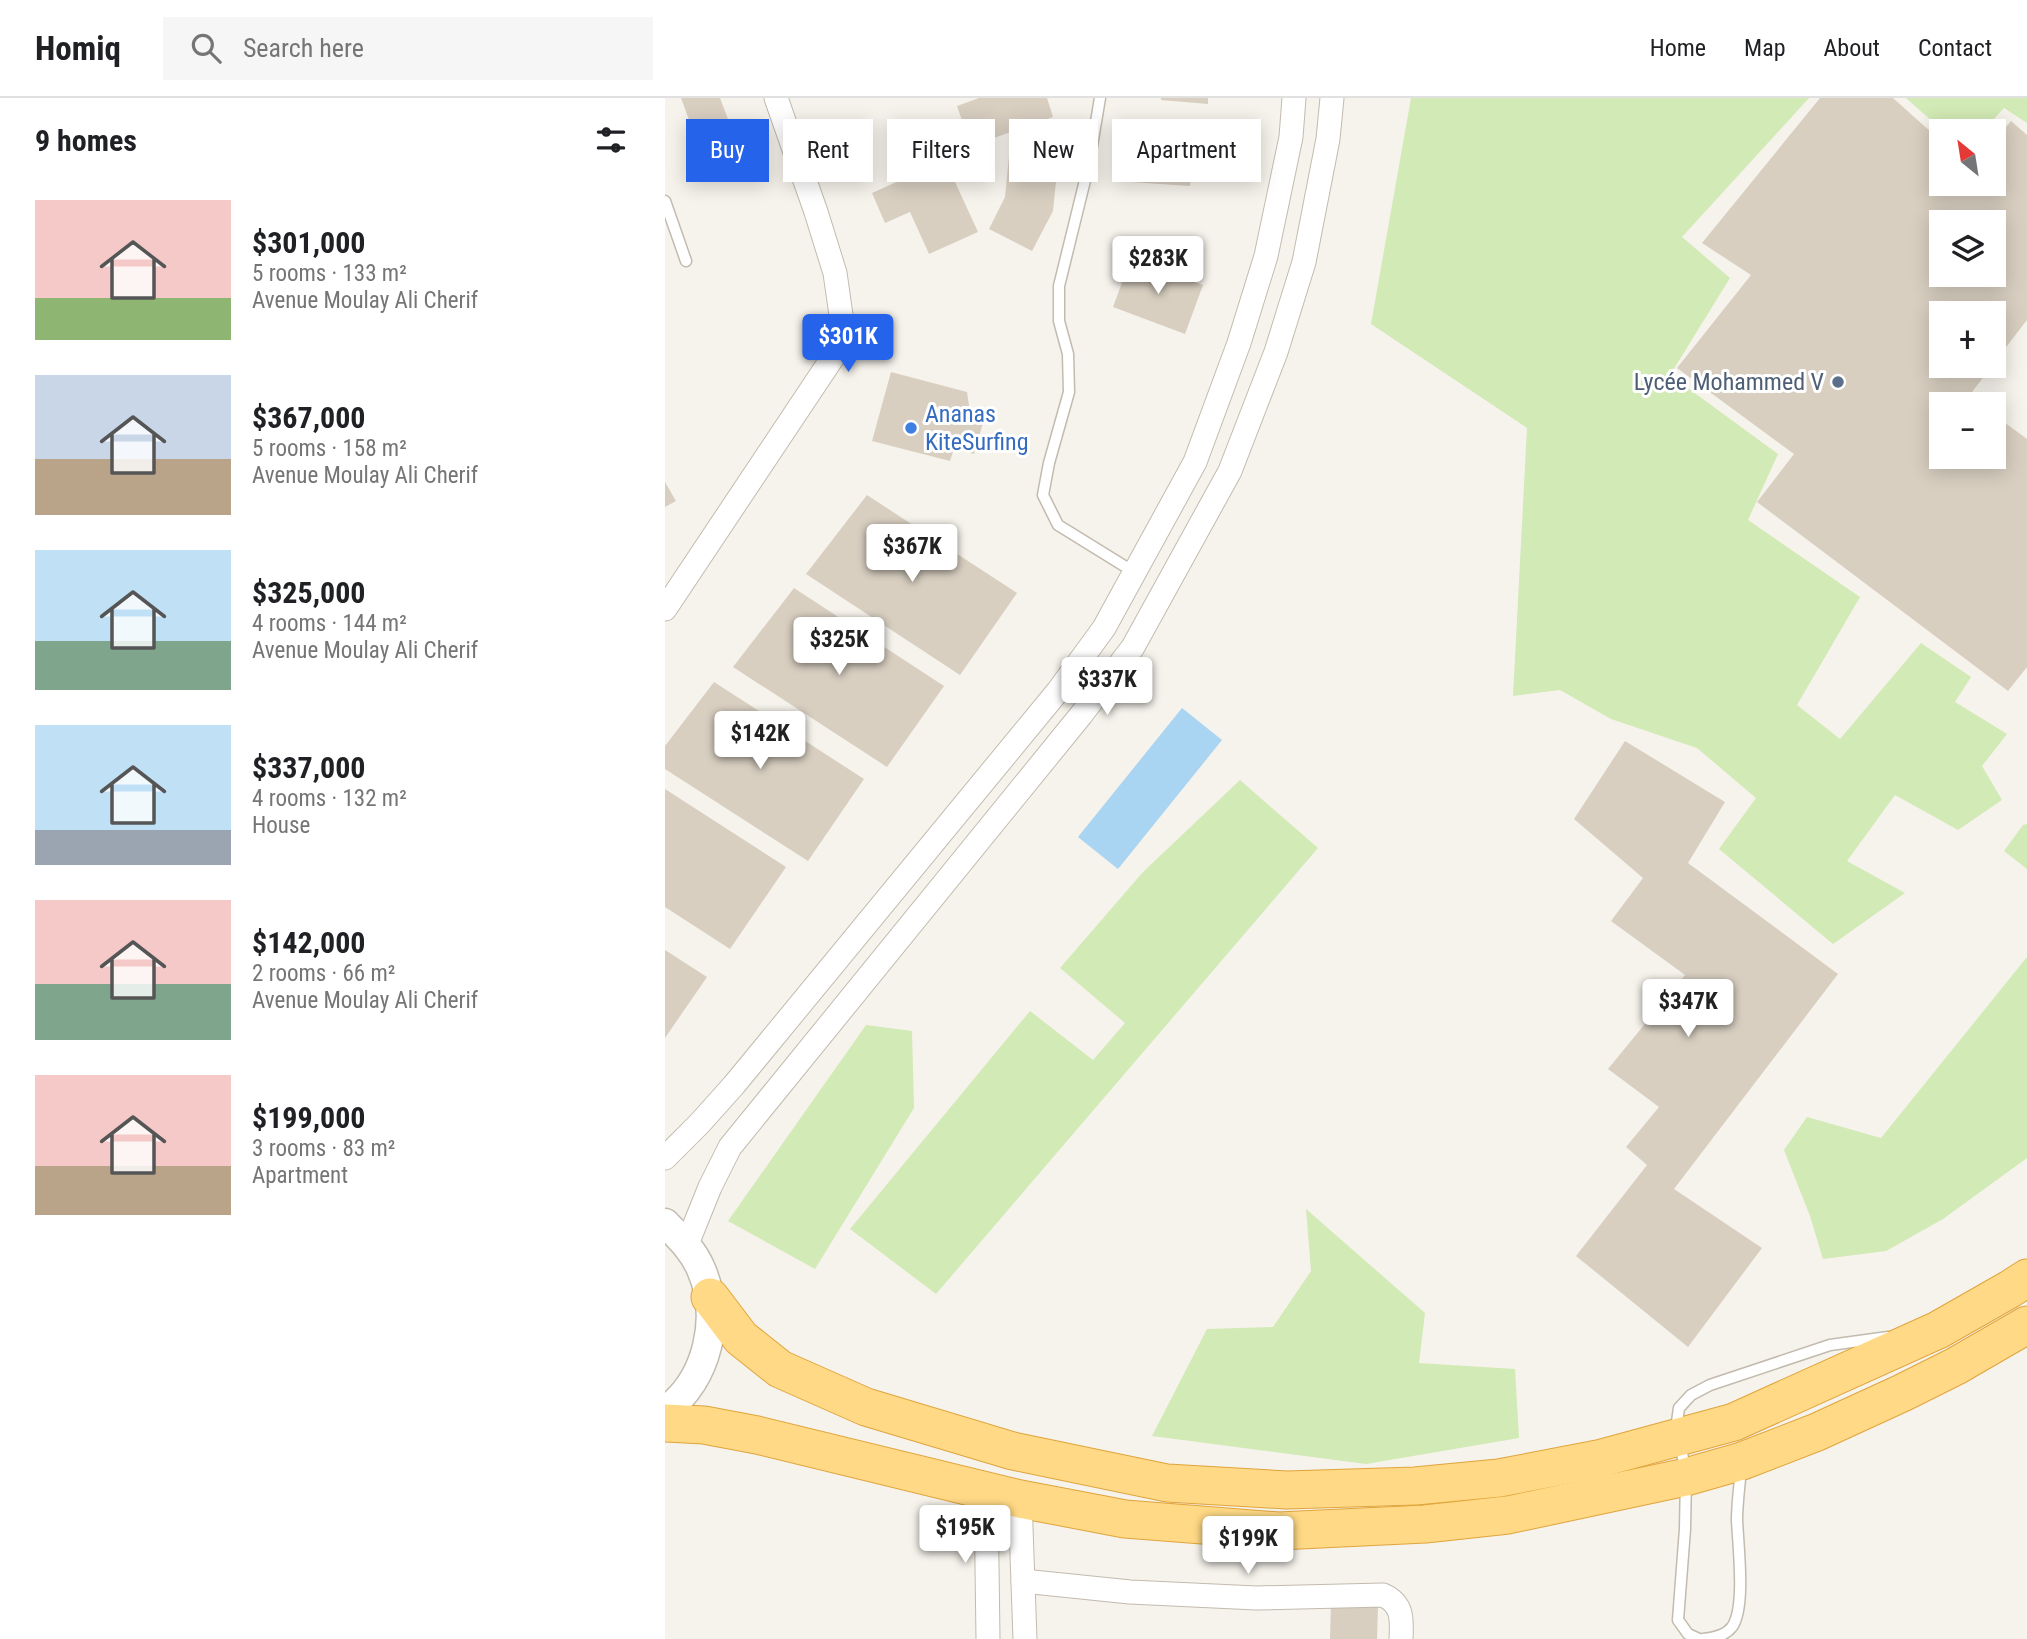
<!DOCTYPE html>
<meta charset="utf-8">
<style>
:root{--surface:#fff;--page:#f6f6f6;--text:#202124;--muted:#757577;--line:#e0e0e0;--accent:#2563eb}
body{margin:0;font-family:"Roboto Condensed",sans-serif;background:var(--page);color:var(--text);height:100vh;display:flex;flex-direction:column;font-size:26px;white-space:nowrap}
*{box-sizing:border-box;margin:0}
p{font-size:23px;color:var(--muted)}
.icon{flex:none;width:38px;height:38px;fill:none;stroke:currentColor;stroke-width:2;stroke-linecap:round;stroke-linejoin:round}
.map{position:relative;flex:1;overflow:hidden}
.sheet{display:flex;flex-direction:column;background:var(--surface);width:665px}
.sheet>*{flex:none}
.hud{position:absolute;left:21px;top:21px;width:665px;height:63px;display:flex;gap:14px}
.needle{width:46px;rotate:330deg}
.buttons{position:absolute;left:1264px;top:21px;display:grid;gap:14px}
.buttons a{display:grid;place-items:center;width:77px;height:77px;border-radius:0px;background:var(--surface);box-shadow:0 4px 18px #0003;font-size:35px}
.price{position:absolute;translate:-50% -60px;padding:0 16px;border-radius:7px;background:#fff;color:#222;font-size:23px;line-height:46px;filter:drop-shadow(0 2px 4px #0008)}
.price::after{content:'';position:absolute;left:50%;top:42px;width:21px;height:16px;margin-left:-10px;background:inherit;clip-path:polygon(0 0,100% 0,50% 100%)}
.price.active{background:var(--accent);color:#fff}
ul{padding:0;list-style:none}
li{display:flex;align-items:center;gap:21px;height:175px;padding:0 35px}
li span{display:grid;place-items:center;flex:none;width:196px;height:140px;border-radius:0px;color:#555}
li>.icon{margin-inline-start:auto}
span .icon{width:84px;height:84px;fill:#fffc;stroke-width:1}
li b{font-size:30px}
h2{display:flex;justify-content:space-between;align-items:center;height:84px;padding:0 35px;font-size:30px}
.pill{padding:0 24px;border-radius:0px;background:var(--surface);box-shadow:0 4px 18px #0003;font-size:24px;line-height:63px}
.pill.active{background:var(--accent);color:#fff}
header{display:flex;align-items:center;gap:42px;box-sizing:border-box;height:98px;padding:0 35px;background:var(--surface);border-bottom:2px solid var(--line)}
header strong{font-size:33px}
nav{display:flex;gap:38px;margin-inline-start:auto;font-size:24px}
.search{width:490px;height:63px;background:var(--page);display:flex;align-items:center;gap:18px;box-sizing:border-box;padding:0 24px;border-radius:0px;color:var(--muted);font-size:26px}
main{display:flex;flex:1;min-height:0}
.map>svg:first-child{display:block}
.green{fill:#d2eab5}
.water{fill:#a9d4f2}
.building{fill:#d8cfc1;fill-rule:evenodd}
.lines{fill:none;stroke-linecap:round;stroke-linejoin:round}
.service-casing{stroke:#c2bbae;stroke-width:13}
.minor-casing{stroke:#c2bbae;stroke-width:25}
.tertiary-casing{stroke:#c2bbae;stroke-width:31}
.trunk-casing{stroke:#e0a43c;stroke-width:39}
.service{stroke:#fff;stroke-width:10}
.minor{stroke:#fff;stroke-width:23}
.tertiary{stroke:#fff;stroke-width:28}
.trunk{stroke:#ffd985;stroke-width:37}
.service-dot{fill:#5c6f8a;stroke:#fff;stroke-width:2.5}
.shop-dot{fill:#3f7fe0;stroke:#fff;stroke-width:2.5}
.labels{text-anchor:middle;stroke-width:6;stroke-linejoin:round;paint-order:stroke}
.service-label{font-size:24px;fill:#4e5e75;stroke:#fff;text-anchor:end}
.shop-label{font-size:24px;fill:#366cbe;stroke:#fff;text-anchor:start}
</style>
<header>
<strong>Homiq</strong>
<div class="search"><svg class="icon" aria-label="search" viewBox="0 0 24 24"><circle cx="10" cy="10" r="6"/><path d="M15 15l6 6"/></svg>Search here</div>
<nav><a>Home</a><a>Map</a><a>About</a><a>Contact</a></nav>
</header>
<main>
<section class="sheet">
<h2>9 homes<svg class="icon" aria-label="filters" viewBox="0 0 24 24"><path d="M4 7h16M4 17h16"/><circle cx="9" cy="7" r="2"/><circle cx="15" cy="17" r="2"/></svg></h2>
<ul>
<li><span style="background:linear-gradient(#f6c9c9 70%,#8fb573 0)"><svg class="icon" aria-label="home" viewBox="0 0 24 24"><path d="M3 11l9-7 9 7M6 9v11h12V9"/></svg></span><div><b>$301,000</b><p>5 rooms · 133 m²</p><p>Avenue Moulay Ali Cherif</p></div></li>
<li><span style="background:linear-gradient(#c9d6e8 60%,#b9a48a 0)"><svg class="icon" aria-label="home" viewBox="0 0 24 24"><path d="M3 11l9-7 9 7M6 9v11h12V9"/></svg></span><div><b>$367,000</b><p>5 rooms · 158 m²</p><p>Avenue Moulay Ali Cherif</p></div></li>
<li><span style="background:linear-gradient(#bfe0f5 65%,#7fa58c 0)"><svg class="icon" aria-label="home" viewBox="0 0 24 24"><path d="M3 11l9-7 9 7M6 9v11h12V9"/></svg></span><div><b>$325,000</b><p>4 rooms · 144 m²</p><p>Avenue Moulay Ali Cherif</p></div></li>
<li><span style="background:linear-gradient(#bfe0f5 75%,#9aa5b1 0)"><svg class="icon" aria-label="home" viewBox="0 0 24 24"><path d="M3 11l9-7 9 7M6 9v11h12V9"/></svg></span><div><b>$337,000</b><p>4 rooms · 132 m²</p><p>House</p></div></li>
<li><span style="background:linear-gradient(#f6c9c9 60%,#7fa58c 0)"><svg class="icon" aria-label="home" viewBox="0 0 24 24"><path d="M3 11l9-7 9 7M6 9v11h12V9"/></svg></span><div><b>$142,000</b><p>2 rooms · 66 m²</p><p>Avenue Moulay Ali Cherif</p></div></li>
<li><span style="background:linear-gradient(#f6c9c9 65%,#b9a48a 0)"><svg class="icon" aria-label="home" viewBox="0 0 24 24"><path d="M3 11l9-7 9 7M6 9v11h12V9"/></svg></span><div><b>$199,000</b><p>3 rooms · 83 m²</p><p>Apartment</p></div></li>
</ul>
</section>
<div class="map">
<svg width="1362" height="1541" viewBox="0 0 1362 1541">
<rect width="100%" height="100%" fill="#f6f3ec"/>
<g class="green">
<polygon points="746,0 1144,0 1017,139 1065,180 1005,277 1113,356 1083,422 1195,499 1132,607 1175,641 1256,545 1306,579 1290,604 1342,636 1317,668 1337,702 1293,732 1230,697 1182,763 1240,795 1168,846 1054,751 1091,700 1032,650 946,621 895,592 848,598 862,330 706,226"/>
<polygon points="1241,0 1362,0 1362,25 1339,10 1318,33 1278,33"/>
<polygon points="575,682 653,750 271,1196 185,1131 365,913 428,962 460,925 395,870 478,774"/>
<polygon points="1362,726 1362,771 1339,753 1358,727"/>
<polygon points="1362,859 1362,1060 1278,1121 1221,1153 1158,1161 1145,1118 1119,1052 1142,1019 1216,1040"/>
<polygon points="201,927 247,933 249,1010 150,1171 63,1123"/>
<polygon points="641,1111 760,1215 754,1265 850,1271 854,1340 701,1366 487,1338 542,1231 608,1229 646,1173"/>
</g>
<polygon class="water" points="517,610 557,642 453,771 413,739"/>
<g class="building">
<polygon points="16,0 55,0 75,53 40,66"/>
<polygon points="314,0 382,0 388,19 306,48 292,8"/>
<polygon points="496,0 543,0 543,6 496,2"/>
<path d="M1155,0H1228L1276,43V86H1328V44L1346,23L1362,37V222L1328,266V215H1276V268H1327L1304,298L1314,306H1276V359H1328V316L1362,341V569L1343,593L1092,404L1129,356L1012,270L1086,177L1037,145ZM1276,124H1328V177H1276Z"/>
<polygon points="469,42 529,46 525,88 465,84"/>
<polygon points="344,59 393,64 388,113 367,153 324,131 340,99"/>
<polygon points="280,62 313,134 264,156 245,114 220,125 207,95"/>
<polygon points="466,160 538,187 520,236 448,209"/>
<polygon points="226,274 302,294 305,314 320,318 309,356 289,351 285,363 207,343"/>
<polygon points="0,384 11,403 0,409"/>
<polygon points="202,397 352,495 295,577 141,476"/>
<polygon points="129,490 279,588 222,669 68,569"/>
<polygon points="49,584 199,681 143,763 0,671 0,648"/>
<polygon points="960,643 1060,704 1023,765 1173,876 1009,1091 1097,1150 1023,1249 911,1158 982,1067 961,1049 994,1009 943,971 1020,877 946,823 978,780 909,721"/>
<polygon points="0,691 121,769 65,851 0,809"/>
<polygon points="0,852 42,879 0,940"/>
<polygon points="666,1505 713,1509 712,1541 665,1541"/>
</g>
<g class="lines">
<g class="service-casing">
<g id="service">
<polyline points="435,0 424,66 394,188 394,223 403,256 404,294 384,365 378,397 393,427 469,474"/>
<polyline points="0,103 21,163"/>
<polyline points="1034,1541 1023,1536 1013,1522 1020,1431 1021,1379 1012,1324 1014,1310 1026,1297 1045,1287 1165,1247 1223,1239"/>
<path d="M1038,1541C1049,1540 1060,1538 1067,1529C1081,1510 1073,1447 1072,1422C1072,1404 1075,1386 1076,1368"/>
</g>
</g>
<g class="minor-casing">
<g id="minor">
<polyline points="0,511 168,259 176,217 170,175 151,114 111,0"/>
<polyline points="0,1060 35,1025 69,987 393,593 439,530 530,364 574,245 601,158 626,39 629,0"/>
<polyline points="22,1146 45,1089 65,1049 416,617 468,549 565,373 611,254 639,164 663,41 667,0"/>
<polyline points="321,1393 323,1541"/>
<polyline points="355,1401 360,1541"/>
<path d="M358,1483L465,1494L591,1500L718,1497C738,1506 737,1521 736,1541"/>
</g>
</g>
<g class="tertiary-casing">
<path id="tertiary" d="M0,1125C14,1139 28,1152 36,1171C57,1219 43,1282 0,1313"/>
</g>
<g class="trunk-casing">
<g id="trunk">
<polyline points="45,1199 76,1240 115,1271 201,1309 348,1353 502,1385 622,1392 750,1388 834,1380 933,1361 1069,1324 1273,1232 1345,1191 1362,1180"/>
<polyline points="0,1325 39,1327 92,1337 355,1401 460,1421 614,1433 760,1426 843,1417 1021,1379 1077,1363 1152,1334 1237,1295 1291,1268 1362,1227"/>
</g>
</g>
<use href="#service" class="service"/>
<use href="#minor" class="minor"/>
<use href="#tertiary" class="tertiary"/>
<use href="#trunk" class="trunk"/>
</g>
<circle class="service-dot" cx="1173" cy="284" r="7"/>
<circle class="shop-dot" cx="246" cy="330" r="7"/>
<g class="labels">
<g class="service-label">
<text x="1159" y="292">Lycée Mohammed V</text>
</g>
<g class="shop-label">
<text x="260" y="324">Ananas<tspan x="260" dy="28">KiteSurfing</tspan></text>
</g>
</g>
</svg>
<div class="buttons">
<a><svg class="needle" viewBox="-14 -14 28 28"><path d="M0-13l5 13h-10z" fill="#e53935"/><path d="M0 13l5-13h-10z" fill="#757577"/></svg></a>
<a><svg class="icon" aria-label="layers" viewBox="0 0 24 24"><path d="M12 4l9 5-9 5-9-5zM3 14l9 5 9-5"/></svg></a>
<a>+</a>
<a>−</a>
</div>
<b class="price" style="left:493px;top:198px">$283K</b>
<b class="price active" style="left:183px;top:276px">$301K</b>
<b class="price" style="left:247px;top:486px">$367K</b>
<b class="price" style="left:174px;top:579px">$325K</b>
<b class="price" style="left:442px;top:619px">$337K</b>
<b class="price" style="left:95px;top:673px">$142K</b>
<b class="price" style="left:1023px;top:941px">$347K</b>
<b class="price" style="left:300px;top:1467px">$195K</b>
<b class="price" style="left:583px;top:1478px">$199K</b>
<div class="hud">
<a class="pill active">Buy</a>
<a class="pill">Rent</a>
<a class="pill">Filters</a>
<a class="pill">New</a>
<a class="pill">Apartment</a>
</div>
</div>
</main>
